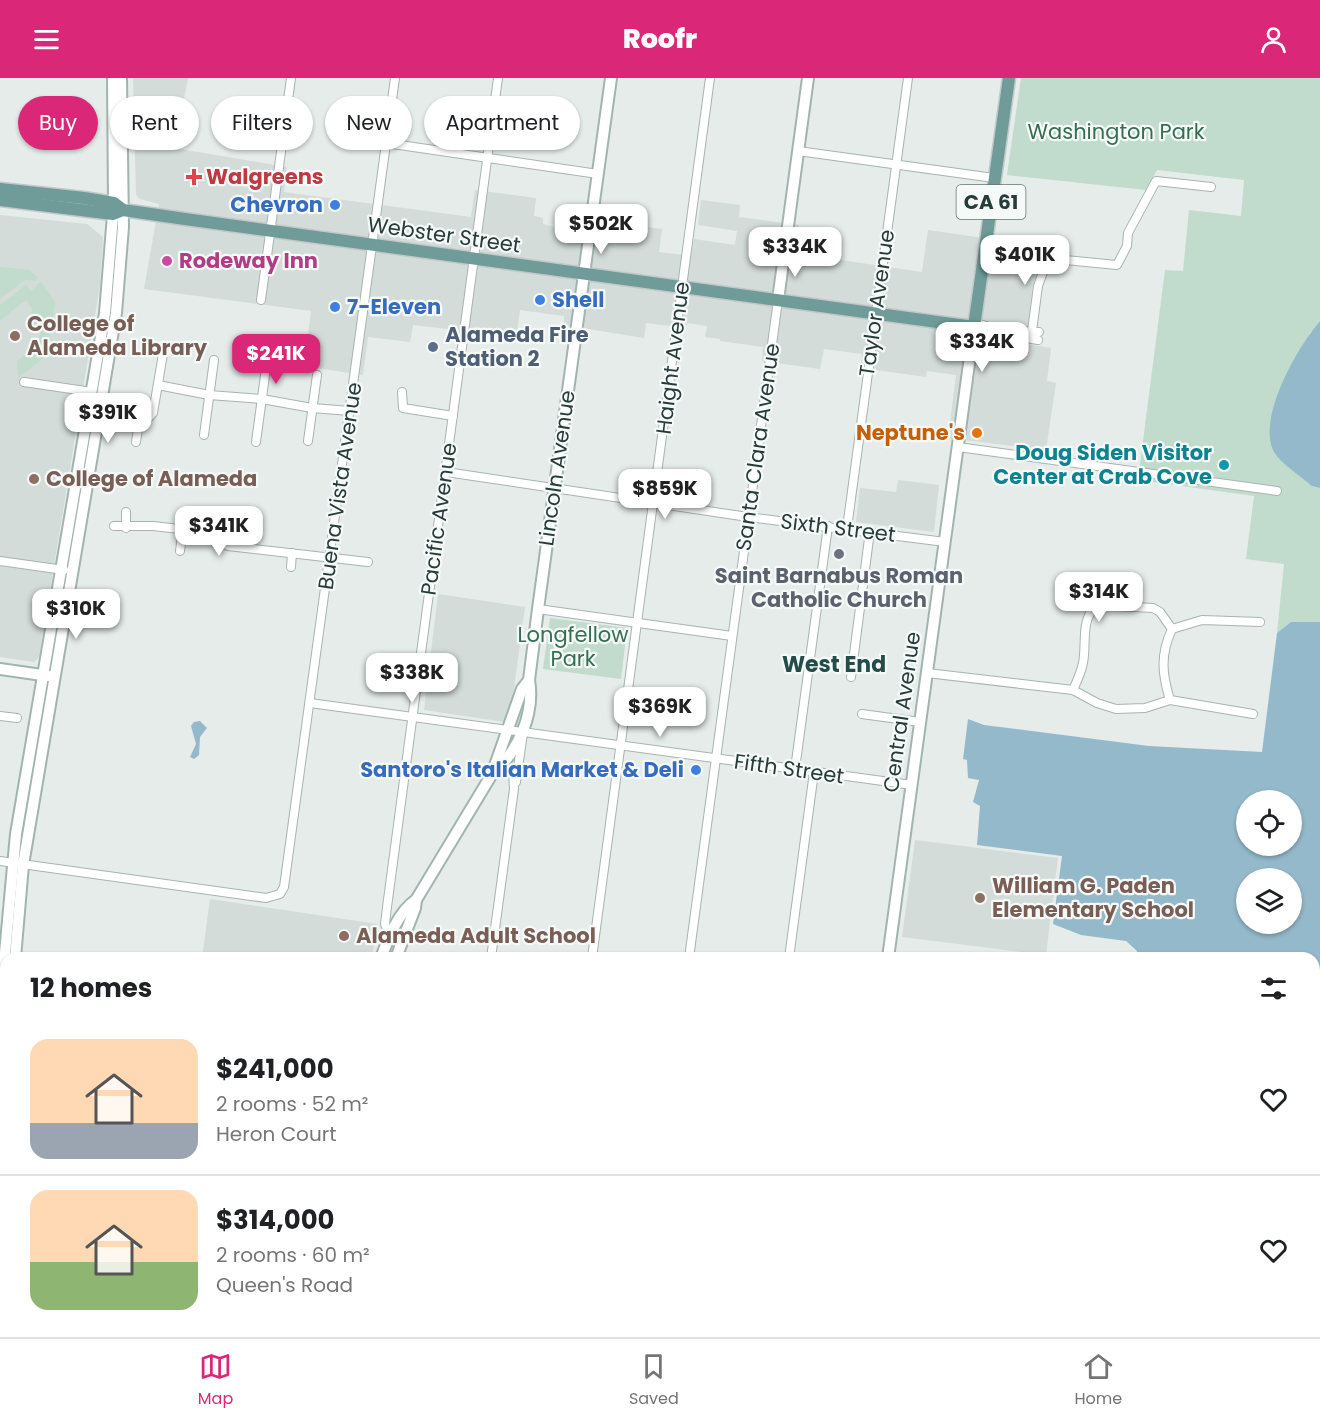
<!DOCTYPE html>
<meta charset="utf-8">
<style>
:root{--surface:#fff;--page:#f6f6f6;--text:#202124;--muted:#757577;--line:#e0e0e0;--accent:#db2777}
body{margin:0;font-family:Poppins,sans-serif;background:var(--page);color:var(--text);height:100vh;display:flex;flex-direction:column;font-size:22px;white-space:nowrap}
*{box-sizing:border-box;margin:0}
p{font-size:20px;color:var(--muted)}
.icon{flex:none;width:33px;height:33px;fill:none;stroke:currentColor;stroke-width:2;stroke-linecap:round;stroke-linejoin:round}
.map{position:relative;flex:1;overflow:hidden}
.drawer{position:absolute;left:0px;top:874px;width:1320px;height:386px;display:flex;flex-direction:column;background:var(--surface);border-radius:18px 18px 0 0;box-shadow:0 2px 4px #0004}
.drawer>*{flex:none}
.banner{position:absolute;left:18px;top:18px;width:600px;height:54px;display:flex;gap:12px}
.controls{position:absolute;left:1236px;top:712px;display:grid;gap:12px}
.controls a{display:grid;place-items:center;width:66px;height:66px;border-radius:50%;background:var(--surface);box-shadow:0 2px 4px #0004;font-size:30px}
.price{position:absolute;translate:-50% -51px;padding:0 14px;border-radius:12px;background:#fff;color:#222;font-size:20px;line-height:39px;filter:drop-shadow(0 2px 3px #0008)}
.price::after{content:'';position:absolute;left:50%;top:36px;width:18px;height:14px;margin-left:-9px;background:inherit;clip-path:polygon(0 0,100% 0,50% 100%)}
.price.active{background:var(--accent);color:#fff}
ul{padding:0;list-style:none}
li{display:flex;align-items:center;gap:18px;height:150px;padding:0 30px}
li+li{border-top:2px solid var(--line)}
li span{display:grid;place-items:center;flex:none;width:168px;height:120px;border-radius:18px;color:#555}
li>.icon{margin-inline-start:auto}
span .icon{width:72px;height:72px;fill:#fffc;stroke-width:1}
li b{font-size:26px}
h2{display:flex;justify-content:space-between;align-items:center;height:72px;padding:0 30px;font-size:26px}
.pill{padding:0 21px;border-radius:27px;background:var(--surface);box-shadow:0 2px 4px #0004;font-size:21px;line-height:54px}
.pill.active{background:var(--accent);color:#fff}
header{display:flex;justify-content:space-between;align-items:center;height:78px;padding:0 30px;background:var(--accent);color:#fff;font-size:27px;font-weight:800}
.menu{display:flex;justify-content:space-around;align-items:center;height:84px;border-top:2px solid var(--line);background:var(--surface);font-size:16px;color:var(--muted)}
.menu a{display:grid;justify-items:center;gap:3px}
.menu .active{color:var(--accent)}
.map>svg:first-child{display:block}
.built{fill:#d3dcd9}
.green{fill:#c1dbcc}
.water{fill:#94b9ca;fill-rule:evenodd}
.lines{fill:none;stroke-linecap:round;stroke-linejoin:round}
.street-casing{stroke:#a8b4b2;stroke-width:10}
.secondary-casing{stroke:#a2b4b0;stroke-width:14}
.primary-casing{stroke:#c2c8c8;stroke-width:15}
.street{stroke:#fff;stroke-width:8}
.secondary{stroke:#fff;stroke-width:10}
.primary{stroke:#6f9c98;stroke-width:12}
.health-dot{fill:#e0444e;stroke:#f5f9f8;stroke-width:2}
.shop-dot{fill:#3f7fe0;stroke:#f5f9f8;stroke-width:2}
.hotel-dot{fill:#d1479c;stroke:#f5f9f8;stroke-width:2}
.education-dot{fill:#8d6e63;stroke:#f5f9f8;stroke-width:2}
.service-dot{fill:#5c6f8a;stroke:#f5f9f8;stroke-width:2}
.food-dot{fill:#e8710a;stroke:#f5f9f8;stroke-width:2}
.culture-dot{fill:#0f9aa8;stroke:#f5f9f8;stroke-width:2}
.worship-dot{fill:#6b7280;stroke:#f5f9f8;stroke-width:2}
.labels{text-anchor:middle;stroke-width:4.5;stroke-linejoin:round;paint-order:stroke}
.shield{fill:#f5f9f8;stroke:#647573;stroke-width:1.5}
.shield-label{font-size:20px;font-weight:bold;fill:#263c3a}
.park-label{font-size:21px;fill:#356e55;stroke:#f5f9f8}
.health-label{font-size:21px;font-weight:bold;fill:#be3a42;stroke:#f5f9f8;text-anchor:start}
.shop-label{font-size:21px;font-weight:bold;fill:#366cbe;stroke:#f5f9f8;text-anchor:end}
.street-label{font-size:21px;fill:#263c3a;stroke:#f5f9f8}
.hotel-label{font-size:21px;font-weight:bold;fill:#b23c85;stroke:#f5f9f8;text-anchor:start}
.education-label{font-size:21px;font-weight:bold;fill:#785e54;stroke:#f5f9f8;text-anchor:start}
.service-label{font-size:21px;font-weight:bold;fill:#4e5e75;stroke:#f5f9f8;text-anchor:start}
.food-label{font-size:21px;font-weight:bold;fill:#c56008;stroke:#f5f9f8;text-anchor:end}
.culture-label{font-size:21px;font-weight:bold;fill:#0d838f;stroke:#f5f9f8;text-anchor:end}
.worship-label{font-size:21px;font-weight:bold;fill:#5b616d;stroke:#f5f9f8}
.neighbourhood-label{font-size:22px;font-weight:bold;fill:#244c49;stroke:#f5f9f8}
</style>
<header><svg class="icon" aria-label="menu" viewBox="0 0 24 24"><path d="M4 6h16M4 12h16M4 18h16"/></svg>Roofr<svg class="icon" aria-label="person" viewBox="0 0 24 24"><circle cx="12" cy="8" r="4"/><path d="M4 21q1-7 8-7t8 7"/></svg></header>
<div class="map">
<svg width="1320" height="1259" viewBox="0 0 1320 1259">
<rect width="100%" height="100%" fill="#e5ecea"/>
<g class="built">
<polygon points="133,0 188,0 174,70 287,89 284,114 471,139 475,112 536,120 534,138 543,140 543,146 576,154 580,128 647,137 646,149 662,151 659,174 691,178 694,161 735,167 737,153 698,147 701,122 740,127 739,139 799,147 796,171 834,177 834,181 922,194 928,152 997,162 997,170 1041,176 1044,178 1033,205 1026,266 1051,270 1047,303 1056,305 1046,372 948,360 956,297 927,293 926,299 861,290 862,276 824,271 820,291 762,283 763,269 720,263 720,261 705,259 707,248 687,245 686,250 646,245 644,260 564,247 564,238 520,232 517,255 474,249 473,254 413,247 410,264 368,259 363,297 304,288 311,233 144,211 159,126 140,121 136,117"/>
<polygon points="0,137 87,146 103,159 100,207 39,579 34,584 0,579"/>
<polygon points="898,402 939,407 934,454 856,444 860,410 896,414"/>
<polygon points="438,516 525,529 513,618 505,644 424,632"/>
<polygon points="915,762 1058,780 1046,877 902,859"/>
<polygon points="210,821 377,846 372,880 202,880"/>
<polygon points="708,1254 1016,1254 1015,1259 704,1259"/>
</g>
<g class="green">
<polygon points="1021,0 1320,0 1320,243 1309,256 1312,408 1320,410 1320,544 1291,544 1277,555 1284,486 1246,481 1254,418 1138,402 1165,192 1183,193 1189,132 1241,138 1244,102 1157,92 1146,112 1007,97"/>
<polygon points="0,189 30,192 38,200 35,203 25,202 0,221"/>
<polygon points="41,204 55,224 48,276 18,300 17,283 38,267 41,252 35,244 29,248 26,244 31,241 32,231 26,222 0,242 0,227 26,207 31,213"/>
<polygon points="550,540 627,550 621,601 543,591"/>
<rect x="912" y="1254" width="101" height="5"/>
</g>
<g class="water">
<path d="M1320,243V410L1312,408C1301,398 1281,386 1274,374C1256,341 1298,268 1320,243Z"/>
<path d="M1291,544H1320V907L1314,906V880H1137V873L1126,863L1081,857L1053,846L1062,778L977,767L980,728L973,724L979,702L968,700L967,682L963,681L968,641L984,647L1149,668L1262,674L1277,555ZM1246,723H1292V768H1246ZM1246,801H1292V846H1246Z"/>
<polygon points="200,643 207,650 200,659 199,677 194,681 190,679 196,666 191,648 194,644"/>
<polygon points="1320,998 1320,1152 1314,1150 1314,1001"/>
<polygon points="1074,1254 1111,1254 1120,1259 1064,1259"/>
<polygon points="1183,1254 1284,1254 1294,1259 1188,1259"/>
</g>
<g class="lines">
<g class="street-casing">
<g id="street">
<polyline points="386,65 598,96"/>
<polyline points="798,73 994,100"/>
<polyline points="985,165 1040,173 1050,181"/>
<polyline points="261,222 291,0"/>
<polyline points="974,249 983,247 996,252 1039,254"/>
<path d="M974,249C982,254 987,257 996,252"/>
<polyline points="1032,253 1038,208 1047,183 1055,181 1117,187 1127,168 1128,155 1156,103 1211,109"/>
<polyline points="1023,255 1026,260 1038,262"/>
<polyline points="24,304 92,314"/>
<polyline points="158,307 209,317 262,321 312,330 350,333"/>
<polyline points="402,314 403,330 453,338"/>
<polyline points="204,357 214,282"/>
<polyline points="308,363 317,297"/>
<polyline points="136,364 138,351 153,335 163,276"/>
<polyline points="256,364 266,290"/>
<polyline points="958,369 1277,413"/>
<polyline points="446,394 748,439 945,464"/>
<polyline points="126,434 126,450"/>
<polyline points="114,448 153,448 197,453 228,468 368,484"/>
<polyline points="847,450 908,0"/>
<polyline points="180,473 183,451"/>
<polyline points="0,483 64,492"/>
<polyline points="291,489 292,475"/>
<polyline points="538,531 732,558"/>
<polyline points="927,595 1073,612 1097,625 1116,631 1145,630 1170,622 1253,636"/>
<polyline points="851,599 870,453"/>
<path d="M1073,612C1077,603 1081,595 1083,585C1087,564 1080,544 1096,527L1153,530L1160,534L1172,551"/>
<path d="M1170,622C1162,596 1160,577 1172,551L1202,542L1260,544"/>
<polyline points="310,625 912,707"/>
<polyline points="862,636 920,644"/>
<polyline points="0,638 17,640"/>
<polyline points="795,691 828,448"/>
<polyline points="516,704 523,655"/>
<polyline points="0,783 266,820 280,816 284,809 395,0"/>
<polyline points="390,858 385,846 387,829 498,0"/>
<polyline points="491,880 514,711 513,694 502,688"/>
<polyline points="592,880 710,0"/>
<polyline points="689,880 778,222"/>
<polyline points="789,880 814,694"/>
<polyline points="1314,942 1320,945"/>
<polyline points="1314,979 1320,974"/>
<polyline points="0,1068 6,1069"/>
<polyline points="14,1254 21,1255 20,1259"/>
<polyline points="231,1254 238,1259"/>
<polyline points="507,1254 511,1259"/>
<polyline points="110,1259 111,1254"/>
<polyline points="205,1259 209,1254"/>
<polyline points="574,1259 578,1254"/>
</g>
</g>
<g class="secondary-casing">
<g id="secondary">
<polyline points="778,222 808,0"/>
<polyline points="0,591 49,598"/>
<polyline points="492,696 522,611 529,602"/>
<polyline points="15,880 23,787 116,235 123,149 121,0"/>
<path d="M381,880C388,861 398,834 416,822L492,696C518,674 535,636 529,602L538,531L611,0"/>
<polyline points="396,880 415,830 416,822"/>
<polyline points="888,880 974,249"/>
<polyline points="0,929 16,756 105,235 114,125 113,0"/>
<polyline points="0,1057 6,988"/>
<polyline points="1314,1240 1320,1242"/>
<polyline points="334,1259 335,1254"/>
<polyline points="688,1259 692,1254"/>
</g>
</g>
<g class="primary-casing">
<g id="primary">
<polyline points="0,111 84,120 114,125 123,132 185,141 974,249 1009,0"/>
<polyline points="0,122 113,136 123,132"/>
</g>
</g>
<use href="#street" class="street"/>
<use href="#secondary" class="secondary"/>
<use href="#primary" class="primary"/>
</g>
<path class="health-dot" d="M191 90h6v6h6v6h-6v6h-6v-6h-6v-6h6z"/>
<g class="shop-dot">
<circle cx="335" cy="127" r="6"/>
<circle cx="540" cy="222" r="6"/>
<circle cx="335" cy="229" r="6"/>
<circle cx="696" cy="692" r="6"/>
</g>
<circle class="hotel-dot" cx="167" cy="183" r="6"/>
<g class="education-dot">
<circle cx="15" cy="258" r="6"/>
<circle cx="34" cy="401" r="6"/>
<circle cx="980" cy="820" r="6"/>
<circle cx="344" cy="858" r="6"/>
</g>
<circle class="service-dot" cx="433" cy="269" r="6"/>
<circle class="food-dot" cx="977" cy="355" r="6"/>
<circle class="culture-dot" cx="1224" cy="387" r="6"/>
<circle class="worship-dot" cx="839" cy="476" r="6"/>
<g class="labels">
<rect class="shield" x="956.5" y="107" width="69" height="34" rx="4.5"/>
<g class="shield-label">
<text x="991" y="131">CA 61</text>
</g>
<g class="park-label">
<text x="1116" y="61">Washington Park</text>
<text x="573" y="564">Longfellow<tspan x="573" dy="24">Park</tspan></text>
</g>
<g class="health-label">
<text x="206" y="106">Walgreens</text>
</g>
<g class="shop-label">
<text x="323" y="134">Chevron</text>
<text x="552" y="229" text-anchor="start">Shell</text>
<text x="347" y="236" text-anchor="start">7-Eleven</text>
<text x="684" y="699">Santoro's Italian Market &amp; Deli</text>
</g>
<g class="street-label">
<text transform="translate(444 157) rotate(8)" y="7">Webster Street</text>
<text transform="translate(877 225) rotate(-82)" y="7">Taylor Avenue</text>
<text transform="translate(673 280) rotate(-83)" y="7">Haight Avenue</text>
<text transform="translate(758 369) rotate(-82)" y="7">Santa Clara Avenue</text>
<text transform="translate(557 390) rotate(-82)" y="7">Lincoln Avenue</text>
<text transform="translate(340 408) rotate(-82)" y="7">Buena Vista Avenue</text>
<text transform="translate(439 441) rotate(-82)" y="7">Pacific Avenue</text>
<text transform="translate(838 450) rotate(7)" y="7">Sixth Street</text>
<text transform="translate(902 634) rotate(-82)" y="7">Central Avenue</text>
<text transform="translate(789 691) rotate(8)" y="7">Fifth Street</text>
</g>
<g class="hotel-label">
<text x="179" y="190">Rodeway Inn</text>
</g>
<g class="education-label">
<text x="27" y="253">College of<tspan x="27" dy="24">Alameda Library</tspan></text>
<text x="46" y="408">College of Alameda</text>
<text x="992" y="815">William G. Paden<tspan x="992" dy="24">Elementary School</tspan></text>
<text x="356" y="865">Alameda Adult School</text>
</g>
<g class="service-label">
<text x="445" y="264">Alameda Fire<tspan x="445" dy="24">Station 2</tspan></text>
</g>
<g class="food-label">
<text x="965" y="362">Neptune's</text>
</g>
<g class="culture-label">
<text x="1212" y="382">Doug Siden Visitor<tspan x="1212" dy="24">Center at Crab Cove</tspan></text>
</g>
<g class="worship-label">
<text x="839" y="505">Saint Barnabus Roman<tspan x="839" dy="24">Catholic Church</tspan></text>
</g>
<g class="neighbourhood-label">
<text x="834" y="594">West End</text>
</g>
</g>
</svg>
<div class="controls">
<a><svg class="icon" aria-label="locate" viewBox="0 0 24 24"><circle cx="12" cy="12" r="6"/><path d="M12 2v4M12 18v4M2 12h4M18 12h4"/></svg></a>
<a><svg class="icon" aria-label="layers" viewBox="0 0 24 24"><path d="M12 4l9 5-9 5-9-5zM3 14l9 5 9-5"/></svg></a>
</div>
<b class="price" style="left:601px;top:177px">$502K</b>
<b class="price" style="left:795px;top:200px">$334K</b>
<b class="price" style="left:1025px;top:208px">$401K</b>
<b class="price" style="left:982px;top:295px">$334K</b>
<b class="price active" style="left:276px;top:307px">$241K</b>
<b class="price" style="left:108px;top:366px">$391K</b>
<b class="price" style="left:665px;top:442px">$859K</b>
<b class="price" style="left:219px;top:479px">$341K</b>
<b class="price" style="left:1099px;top:545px">$314K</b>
<b class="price" style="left:76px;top:562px">$310K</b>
<b class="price" style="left:412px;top:626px">$338K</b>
<b class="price" style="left:660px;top:660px">$369K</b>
<div class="banner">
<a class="pill active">Buy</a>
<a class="pill">Rent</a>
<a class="pill">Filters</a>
<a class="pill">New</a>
<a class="pill">Apartment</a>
</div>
<section class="drawer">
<h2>12 homes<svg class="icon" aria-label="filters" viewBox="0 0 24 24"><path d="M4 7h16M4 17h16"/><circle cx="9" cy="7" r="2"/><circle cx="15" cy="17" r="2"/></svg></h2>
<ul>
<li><span style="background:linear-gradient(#ffd9b3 70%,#9aa5b1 0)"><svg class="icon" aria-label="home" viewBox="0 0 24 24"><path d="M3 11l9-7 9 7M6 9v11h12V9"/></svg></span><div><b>$241,000</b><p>2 rooms · 52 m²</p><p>Heron Court</p></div><svg class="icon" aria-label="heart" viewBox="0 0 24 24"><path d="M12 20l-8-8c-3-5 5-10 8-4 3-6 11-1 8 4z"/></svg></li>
<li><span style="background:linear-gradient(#ffd9b3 60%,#8fb573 0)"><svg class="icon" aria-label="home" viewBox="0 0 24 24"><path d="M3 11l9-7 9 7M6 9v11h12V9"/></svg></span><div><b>$314,000</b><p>2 rooms · 60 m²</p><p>Queen's Road</p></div><svg class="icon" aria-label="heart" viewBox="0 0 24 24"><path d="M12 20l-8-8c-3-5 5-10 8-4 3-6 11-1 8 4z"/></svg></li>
</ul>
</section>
</div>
<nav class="menu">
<a class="active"><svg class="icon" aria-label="map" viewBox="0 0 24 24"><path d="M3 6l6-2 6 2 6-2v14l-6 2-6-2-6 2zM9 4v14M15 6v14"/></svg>Map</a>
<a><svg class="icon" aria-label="saved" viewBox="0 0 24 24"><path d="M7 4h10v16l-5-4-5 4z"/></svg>Saved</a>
<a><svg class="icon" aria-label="home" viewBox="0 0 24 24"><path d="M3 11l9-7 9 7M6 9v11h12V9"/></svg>Home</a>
</nav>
